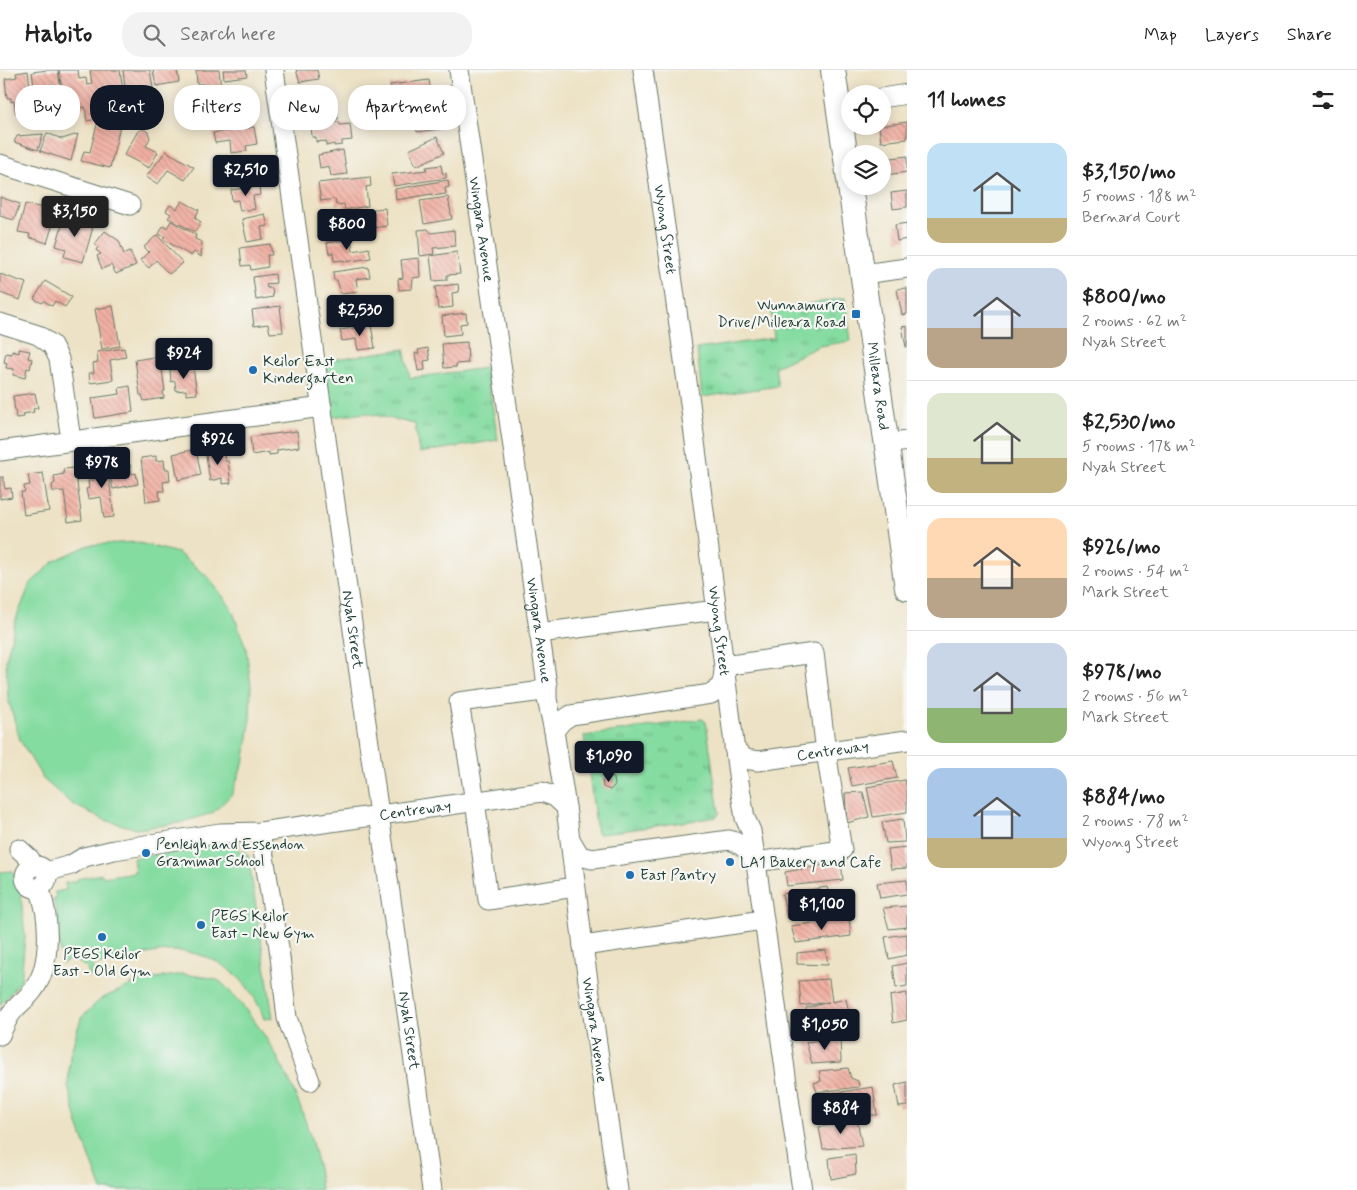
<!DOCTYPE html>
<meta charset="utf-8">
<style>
:root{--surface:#fff;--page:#f2f2f2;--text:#222;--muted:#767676;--line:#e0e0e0;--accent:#111827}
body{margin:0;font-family:Mynerve,sans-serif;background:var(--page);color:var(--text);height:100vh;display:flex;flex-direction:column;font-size:19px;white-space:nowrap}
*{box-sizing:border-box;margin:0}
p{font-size:16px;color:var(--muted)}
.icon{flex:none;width:28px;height:28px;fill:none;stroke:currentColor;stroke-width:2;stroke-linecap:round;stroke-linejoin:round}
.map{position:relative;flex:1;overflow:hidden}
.sheet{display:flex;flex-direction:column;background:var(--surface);width:450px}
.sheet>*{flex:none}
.banner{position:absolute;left:15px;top:15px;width:475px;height:45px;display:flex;gap:10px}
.controls{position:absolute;left:841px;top:15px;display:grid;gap:10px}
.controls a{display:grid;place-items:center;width:50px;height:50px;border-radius:50%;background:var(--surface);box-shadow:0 2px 12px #0003;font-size:25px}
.price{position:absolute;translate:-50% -42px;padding:0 11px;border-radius:5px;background:var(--accent);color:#fff;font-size:16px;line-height:32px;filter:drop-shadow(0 1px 2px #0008)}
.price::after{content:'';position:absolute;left:50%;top:30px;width:15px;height:11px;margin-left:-8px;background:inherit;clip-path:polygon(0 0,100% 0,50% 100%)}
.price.current{background:#222;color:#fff}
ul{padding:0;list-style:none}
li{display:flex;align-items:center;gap:15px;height:125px;padding:0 20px}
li+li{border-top:1px solid var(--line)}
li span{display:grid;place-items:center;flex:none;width:140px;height:100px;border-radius:15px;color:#555}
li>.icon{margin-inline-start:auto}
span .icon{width:60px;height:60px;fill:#fffc;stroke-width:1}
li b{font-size:21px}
h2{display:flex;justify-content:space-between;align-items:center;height:60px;padding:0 20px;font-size:21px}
.pill{padding:0 18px;border-radius:20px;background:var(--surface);box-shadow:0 2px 12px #0003;font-size:18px;line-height:45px}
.pill.current{background:var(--accent);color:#fff}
header{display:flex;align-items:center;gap:30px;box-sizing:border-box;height:70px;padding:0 25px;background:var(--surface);border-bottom:1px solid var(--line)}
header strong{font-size:24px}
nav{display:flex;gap:28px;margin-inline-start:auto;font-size:18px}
.search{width:350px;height:45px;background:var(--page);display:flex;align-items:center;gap:12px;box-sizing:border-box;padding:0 18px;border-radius:20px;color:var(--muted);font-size:19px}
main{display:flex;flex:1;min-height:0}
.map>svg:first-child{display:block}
.park{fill:url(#park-tufts);stroke:#528c6a}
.pitch{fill:#85dca1;stroke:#528c6a}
.building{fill:url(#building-back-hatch)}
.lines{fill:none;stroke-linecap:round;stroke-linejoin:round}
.minor-casing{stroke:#677767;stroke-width:21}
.major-casing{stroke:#677767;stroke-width:26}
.minor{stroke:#fff;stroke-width:19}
.major{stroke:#fff;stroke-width:24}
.poi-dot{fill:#1f6fb2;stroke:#f6f6f2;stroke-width:2}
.labels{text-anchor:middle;stroke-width:4.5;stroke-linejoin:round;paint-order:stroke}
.street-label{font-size:15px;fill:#1f3d34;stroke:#f6f6f2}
.poi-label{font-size:15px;fill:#1f3d34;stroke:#f6f6f2;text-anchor:start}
</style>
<header>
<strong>Habito</strong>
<div class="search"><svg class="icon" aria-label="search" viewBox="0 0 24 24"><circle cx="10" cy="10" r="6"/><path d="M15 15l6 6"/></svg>Search here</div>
<nav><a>Map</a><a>Layers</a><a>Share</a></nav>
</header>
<main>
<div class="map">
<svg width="907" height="1120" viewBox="0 0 907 1120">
<defs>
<pattern id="park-tufts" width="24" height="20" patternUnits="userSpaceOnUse" patternTransform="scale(1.25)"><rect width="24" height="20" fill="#85dca1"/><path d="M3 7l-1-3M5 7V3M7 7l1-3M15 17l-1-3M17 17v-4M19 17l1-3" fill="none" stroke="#6cb484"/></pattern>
<pattern id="building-back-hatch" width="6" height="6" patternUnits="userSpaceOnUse" patternTransform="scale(1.25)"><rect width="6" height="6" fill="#f3b1a4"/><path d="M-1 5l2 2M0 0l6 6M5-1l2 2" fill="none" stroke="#c49186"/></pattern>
</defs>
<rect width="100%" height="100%" fill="#f6f6f2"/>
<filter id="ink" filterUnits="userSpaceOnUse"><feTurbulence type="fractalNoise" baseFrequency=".02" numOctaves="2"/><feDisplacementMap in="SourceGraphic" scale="10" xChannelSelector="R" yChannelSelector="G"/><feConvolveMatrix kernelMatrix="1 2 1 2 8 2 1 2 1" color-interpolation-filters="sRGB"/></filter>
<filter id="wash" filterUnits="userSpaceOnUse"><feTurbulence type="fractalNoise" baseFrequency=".0096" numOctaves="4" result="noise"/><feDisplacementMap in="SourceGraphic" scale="20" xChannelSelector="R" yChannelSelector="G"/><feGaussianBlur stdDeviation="1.12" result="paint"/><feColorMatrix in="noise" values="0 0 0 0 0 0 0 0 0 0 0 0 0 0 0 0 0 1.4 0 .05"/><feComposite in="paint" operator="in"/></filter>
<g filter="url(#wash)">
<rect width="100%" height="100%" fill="#ede2c5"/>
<g class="park">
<polygon points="845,228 851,271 819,276 775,297 778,316 702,327 697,279 774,268 771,240"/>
<polygon points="404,279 410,308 486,298 498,370 419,383 415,354 366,343 331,347 323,291"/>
<polygon points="702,649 706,652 719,743 717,747 601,764 597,763 584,666"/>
</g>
<g class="pitch">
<polygon points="135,472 178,483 207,506 231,537 246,578 251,616 250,653 245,688 232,724 213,743 179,753 137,759 105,750 72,734 43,709 20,670 8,628 6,590 16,549 30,514 54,491 89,475"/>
<path d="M239,771V782L245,781L246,786L248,785L273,948L264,949C251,909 217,882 175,881C157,880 143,886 126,888V890L93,895L94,905L86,907L89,903L87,901L88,899L73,888L62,894L55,851L59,850L53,830H56L55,822L66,820L65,813L77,811V809L102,804L103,807L135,802L133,788Z"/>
<polygon points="13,801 20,817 25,867 21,910 0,936 0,802"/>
<path d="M183,904C194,906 207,906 217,910C223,912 229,921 234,926C278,973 315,1056 321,1120H102L78,1055L68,1016L70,985L81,948L101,929L142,910Z"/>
</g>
<g id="blocks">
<g class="building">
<polygon points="48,0 58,0 63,35 55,36 54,26 36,29 32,2"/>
<polygon points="59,0 78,0 79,9 86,8 87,15 92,14 90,0 120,0 126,41 96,45 96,49 87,51 85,37 65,40"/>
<polygon points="123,0 150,0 155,30 127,33"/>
<polygon points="153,0 177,0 179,12 156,16"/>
<polygon points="196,0 219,0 222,27 212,28 211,22 204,23 203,14 197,14"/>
<polygon points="223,0 246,0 247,6 224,9"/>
<polygon points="296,0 317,0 319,9 300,12"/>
<polygon points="28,1 33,40 16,43 14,31 11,32 11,28 7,28 5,9 17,7 16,3"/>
<polygon points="429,10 431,23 421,24 422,29 392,33 390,15"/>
<polygon points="327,25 329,33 336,32 338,49 311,53 308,36 316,35 315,26"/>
<polygon points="256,29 257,41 240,43 241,53 217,57 215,45 200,47 199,36"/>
<polygon points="437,38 440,59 417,62 415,41"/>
<polygon points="101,47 114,50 113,54 120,56 110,98 81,91 84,81 90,82 98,50 101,51"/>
<polygon points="339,52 340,55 350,54 352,70 342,71 342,75 334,76 334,74 326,76 326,71 316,72 316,67 312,67 311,55"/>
<polygon points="907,52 907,69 881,72 879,56"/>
<polygon points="254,57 257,74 246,76 247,81 231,83 230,71 215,73 213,63"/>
<polygon points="144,59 148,62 150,68 146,76 158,82 149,98 124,85 138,61"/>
<polygon points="47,63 62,69 78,64 71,91 40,81"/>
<polygon points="43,64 38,80 14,72 17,66"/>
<polygon points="437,67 444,83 416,96 409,80"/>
<polygon points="343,80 347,104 331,106 329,96 320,98 318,85"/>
<polygon points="166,81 194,97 185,110 168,100 158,114 146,107"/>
<polygon points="907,86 907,102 886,105 884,89"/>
<polygon points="244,93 246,102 258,100 260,112 232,116 231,108 225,109 224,96"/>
<polygon points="441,95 442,101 443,104 446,103 446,108 394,116 392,104 427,100 426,97"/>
<polygon points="370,107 371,116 366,117 368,136 345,140 344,134 336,135 335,129 321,131 318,113"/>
<polygon points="448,110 449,117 445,118 446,124 432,126 432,124 396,130 395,119"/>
<polygon points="259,116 260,125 253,126 255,139 240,141 238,130 232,131 231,120"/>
<polygon points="907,121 907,137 893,139 891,123"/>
<polygon points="0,127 20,134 14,150 0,146"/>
<polygon points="448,127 452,149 424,154 420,131"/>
<polygon points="182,131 199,140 195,148 201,152 195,162 168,148 171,144 166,141 170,135 177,139"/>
<polygon points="25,134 57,141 47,173 29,167 30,164 18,162"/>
<polygon points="385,138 387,156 372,158 372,160 364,161 363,150 366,149 366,140"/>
<polygon points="347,143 351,168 327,171 326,162 330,161 329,149 337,148 337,144"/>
<polygon points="265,144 268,156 261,157 263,169 247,172 242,149"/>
<polygon points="65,145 94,154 83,192 64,187 66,179 56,176"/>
<polygon points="171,151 196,165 195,169 202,172 201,187 194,182 191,186 163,169 165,167 159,164 163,156 167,158"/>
<polygon points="907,153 907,169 897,171 895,155"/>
<polygon points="428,159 431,163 454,160 455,176 433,178 434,184 420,186 418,160"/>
<polygon points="105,161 119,171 124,184 130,181 136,195 116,204 111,195 102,199 97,186 101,184 96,180 98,177 95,174"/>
<polygon points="157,165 183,193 169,204 156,190 149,198 140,190 149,182 144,177"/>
<polygon points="351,169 353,181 369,178 371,188 344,192 344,190 334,191 333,183 329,183 327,173"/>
<polygon points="270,174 272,185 267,185 268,197 251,200 250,195 242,196 240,178"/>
<polygon points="457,182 460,204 447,205 447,210 433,211 430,186"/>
<polygon points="419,188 420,207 413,208 412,219 399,220 398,209 403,208 401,190"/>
<polygon points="368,197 370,207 356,209 358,222 341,224 337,210 334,210 333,202"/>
<polygon points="0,204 26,213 20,230 0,223"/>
<polygon points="275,204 276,213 266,214 267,218 272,218 273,227 256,230 253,207"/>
<polygon points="45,211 72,227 65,237 55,231 52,236 44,231 42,233 34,229"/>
<polygon points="458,214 459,222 452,223 453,237 438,239 435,217"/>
<polygon points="907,218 907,244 902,245 897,219"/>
<polygon points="378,225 381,245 352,249 351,246 343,248 340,231"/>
<polygon points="113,236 120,276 102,279 95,239"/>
<polygon points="280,236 283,262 270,263 268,254 254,256 252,240"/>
<polygon points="466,243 467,253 460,254 461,264 444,266 442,246"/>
<polygon points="371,255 375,278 358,280 356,269 342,271 340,260"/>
<polygon points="907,256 907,277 906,277 902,257"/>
<polygon points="467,272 468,293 456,294 456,297 444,298 442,274"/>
<polygon points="124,278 126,287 110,290 113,310 90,313 89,303 94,303 93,293 98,292 97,282"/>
<polygon points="428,278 430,290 424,291 425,300 418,301 415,283 419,284 418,280"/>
<polygon points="19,279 30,281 28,288 32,289 30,299 27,298 25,308 13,305 14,299 6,298 7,293 4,292 6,283 12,284 12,281 19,283"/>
<polygon points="160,286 165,321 163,321 164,328 144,331 142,325 140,325 135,290"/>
<polygon points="193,297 197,324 186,325 186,320 176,321 175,311 171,312 170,300"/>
<polygon points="130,316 133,342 95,348 92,328 120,324 119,318"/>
<polygon points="35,323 38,338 33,339 34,342 23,344 24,347 16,348 13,326"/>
<polygon points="297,361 299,377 277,380 277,384 269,385 269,382 252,385 250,367"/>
<polygon points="216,378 217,381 223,380 225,391 228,391 231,413 222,414 222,408 210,411 205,379"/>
<polygon points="196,379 201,405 178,410 173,384"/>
<polygon points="156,386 156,391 164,390 165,399 169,399 170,411 163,412 164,421 159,421 160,430 146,432 141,388"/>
<polygon points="119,392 120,396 130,394 132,404 136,403 138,414 113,419 108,394"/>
<polygon points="107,393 114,447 104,448 101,427 88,429 86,419 89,418 88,411 94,410 93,400 98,400 97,394"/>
<polygon points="75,398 82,450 68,452 64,421 53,422 52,415 55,413 54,406 64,404 63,399"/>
<polygon points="43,403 49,441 24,445 21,422 25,422 24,416 30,415 28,405"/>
<polygon points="0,407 3,407 5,419 11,418 12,427 0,429"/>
<polygon points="893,691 897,708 852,716 848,698"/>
<polygon points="608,706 614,708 615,715 610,720 603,717 602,710"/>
<polygon points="905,710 907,720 907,742 873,747 867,717"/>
<polygon points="863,722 869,747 847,753 845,723"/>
<polygon points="903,749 905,772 886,773 882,752"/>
<polygon points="907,777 907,798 891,799 888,779"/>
<polygon points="841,792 843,810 787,816 785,802"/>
<polygon points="907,810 907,824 880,828 877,813"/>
<polygon points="827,817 833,839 787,848 782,824"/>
<polygon points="907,836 907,857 889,859 883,838"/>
<polygon points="849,848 851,866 796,873 791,856"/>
<polygon points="907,864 907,885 889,889 885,867"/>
<polygon points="826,880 828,895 797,894 797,883"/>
<polygon points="907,893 907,916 896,918 893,896"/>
<polygon points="829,909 832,932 846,929 853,960 809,964 806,938 829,932 801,936 799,911"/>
<polygon points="907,923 907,950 893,953 890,926"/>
<polygon points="840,967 841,992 812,994 806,972"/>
<polygon points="848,998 851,1008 858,1011 859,1017 817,1022 814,1013 821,1011 819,1001"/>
<polygon points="907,1012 907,1036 899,1037 895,1015"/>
<polygon points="873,1017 877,1045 824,1046 821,1025"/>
<polygon points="857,1049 862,1076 823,1079 819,1057"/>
<polygon points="855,1084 856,1104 831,1109 829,1088"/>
</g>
</g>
</g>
<g filter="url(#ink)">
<use href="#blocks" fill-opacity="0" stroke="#677767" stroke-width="1"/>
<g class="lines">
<g class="minor-casing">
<g id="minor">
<path id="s1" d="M274,0L432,1120"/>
<path id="s2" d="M459,0L547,615V629L554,661L566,737L583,876L618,1120"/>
<path id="s3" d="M643,0L690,333L739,712L745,748L751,761L755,786L802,1120"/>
<polyline points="882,28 907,24"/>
<polyline points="0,94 130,135"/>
<polyline points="863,204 907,198"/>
<polyline points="0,253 38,265 52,275 59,289 71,370"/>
<polyline points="887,374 907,371"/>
<polyline points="0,381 322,337"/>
<polyline points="539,563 716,540"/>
<polyline points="724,596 814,583 826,682 842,780 755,792"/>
<polyline points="547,615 535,622 459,632 476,738 488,830 575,817"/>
<path d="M554,661L562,651L571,645L711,624C722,618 723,612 724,600"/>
<path id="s4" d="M734,678L745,689L758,691L907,670"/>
<polyline points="260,762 279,878 287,948 310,1011"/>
<path d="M571,771L580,786L592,789L729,770C742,773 747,780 754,791"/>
<polyline points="19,779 30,789 33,796"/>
<circle cx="36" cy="807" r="11"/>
<path id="s5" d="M46,802L71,795L84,787L114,780L220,763L260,762L542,722L555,727L566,737"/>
<polyline points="583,876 763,850"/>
<path d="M0,965C4,957 7,948 13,941C20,933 28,928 34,919C52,894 50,846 39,818"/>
</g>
</g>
<g class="major-casing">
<g id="major">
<polyline points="833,0 850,116"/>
<path id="s6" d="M850,116L907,518"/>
</g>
</g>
<use href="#minor" class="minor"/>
<use href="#major" class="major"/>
</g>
</g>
<g class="poi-dot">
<rect x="851" y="239" width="10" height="10" rx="2.5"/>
<circle cx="253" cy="300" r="5"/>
<circle cx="146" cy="783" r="5"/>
<circle cx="730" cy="792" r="5"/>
<circle cx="630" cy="805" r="5"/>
<circle cx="201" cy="855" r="5"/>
<circle cx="102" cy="867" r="5"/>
</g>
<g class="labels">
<g class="street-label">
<text dy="5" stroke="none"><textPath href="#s2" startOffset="161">Wingara Avenue</textPath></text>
<text dy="5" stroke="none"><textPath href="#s3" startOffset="161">Wyong Street</textPath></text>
<text dy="5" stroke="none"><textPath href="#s6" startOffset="202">Milleara Road</textPath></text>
<text dy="5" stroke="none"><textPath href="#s1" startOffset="565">Nyah Street</textPath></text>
<text dy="5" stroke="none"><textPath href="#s2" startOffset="566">Wingara Avenue</textPath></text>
<text dy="5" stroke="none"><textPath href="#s3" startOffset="566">Wyong Street</textPath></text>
<text dy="5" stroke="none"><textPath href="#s4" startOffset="104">Centreway</textPath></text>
<text dy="5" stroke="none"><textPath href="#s5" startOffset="376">Centreway</textPath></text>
<text dy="5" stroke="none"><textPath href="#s1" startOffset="970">Nyah Street</textPath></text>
<text dy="5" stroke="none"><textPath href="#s2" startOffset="970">Wingara Avenue</textPath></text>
</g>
<g class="poi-label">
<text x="846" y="240" text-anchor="end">Wunnamurra<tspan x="846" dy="17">Drive/Milleara Road</tspan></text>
<text x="263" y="296">Keilor East<tspan x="263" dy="17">Kindergarten</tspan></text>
<text x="156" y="779">Penleigh and Essendon<tspan x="156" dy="17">Grammar School</tspan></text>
<text x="740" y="797">LA1 Bakery and Cafe</text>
<text x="640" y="810">East Pantry</text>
<text x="211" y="851">PEGS Keilor<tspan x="211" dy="17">East - New Gym</tspan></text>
<text x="102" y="889" text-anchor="middle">PEGS Keilor<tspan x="102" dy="17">East - Old Gym</tspan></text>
</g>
</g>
</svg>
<div class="controls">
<a><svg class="icon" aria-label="locate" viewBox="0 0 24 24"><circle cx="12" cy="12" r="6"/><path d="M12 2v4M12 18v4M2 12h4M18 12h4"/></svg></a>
<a><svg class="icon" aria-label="layers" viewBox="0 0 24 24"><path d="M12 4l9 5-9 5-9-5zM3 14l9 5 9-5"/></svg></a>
</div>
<b class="price" style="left:246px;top:127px">$2,510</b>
<b class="price current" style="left:75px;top:168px">$3,150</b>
<b class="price" style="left:347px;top:181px">$800</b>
<b class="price" style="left:360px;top:267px">$2,530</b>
<b class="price" style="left:184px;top:310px">$924</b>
<b class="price" style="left:218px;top:396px">$926</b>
<b class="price" style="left:102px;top:419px">$978</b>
<b class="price" style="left:609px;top:713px">$1,090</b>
<b class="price" style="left:822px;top:861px">$1,100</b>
<b class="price" style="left:825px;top:981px">$1,050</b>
<b class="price" style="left:841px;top:1065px">$884</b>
<div class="banner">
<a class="pill">Buy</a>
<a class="pill current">Rent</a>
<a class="pill">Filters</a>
<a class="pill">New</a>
<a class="pill">Apartment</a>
</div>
</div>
<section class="sheet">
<h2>11 homes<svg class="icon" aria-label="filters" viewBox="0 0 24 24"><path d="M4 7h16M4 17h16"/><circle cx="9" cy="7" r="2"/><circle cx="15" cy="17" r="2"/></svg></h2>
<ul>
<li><span style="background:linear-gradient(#bfe0f5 75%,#c2b280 0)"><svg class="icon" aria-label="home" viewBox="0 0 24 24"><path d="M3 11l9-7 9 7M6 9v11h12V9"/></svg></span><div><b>$3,150/mo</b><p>5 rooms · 188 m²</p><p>Bernard Court</p></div></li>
<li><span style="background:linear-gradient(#c9d6e8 60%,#b9a48a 0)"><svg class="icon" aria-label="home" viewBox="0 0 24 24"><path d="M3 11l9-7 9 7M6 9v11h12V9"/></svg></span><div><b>$800/mo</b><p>2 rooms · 62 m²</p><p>Nyah Street</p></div></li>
<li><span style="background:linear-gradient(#dfe7d0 65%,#c2b280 0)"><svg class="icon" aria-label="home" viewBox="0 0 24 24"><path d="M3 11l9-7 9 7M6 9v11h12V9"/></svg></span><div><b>$2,530/mo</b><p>5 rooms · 178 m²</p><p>Nyah Street</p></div></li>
<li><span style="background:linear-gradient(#ffd9b3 60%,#b9a48a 0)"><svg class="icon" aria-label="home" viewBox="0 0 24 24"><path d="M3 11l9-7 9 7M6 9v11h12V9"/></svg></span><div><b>$926/mo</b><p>2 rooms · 54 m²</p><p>Mark Street</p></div></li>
<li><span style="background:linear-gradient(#c9d6e8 65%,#8fb573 0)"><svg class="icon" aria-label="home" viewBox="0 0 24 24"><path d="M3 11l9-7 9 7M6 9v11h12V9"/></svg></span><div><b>$978/mo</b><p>2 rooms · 56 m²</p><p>Mark Street</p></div></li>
<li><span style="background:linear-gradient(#a9c7e8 70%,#c2b280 0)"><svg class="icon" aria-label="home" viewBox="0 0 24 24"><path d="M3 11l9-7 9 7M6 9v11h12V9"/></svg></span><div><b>$884/mo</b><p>2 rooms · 78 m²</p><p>Wyong Street</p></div></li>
</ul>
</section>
</main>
